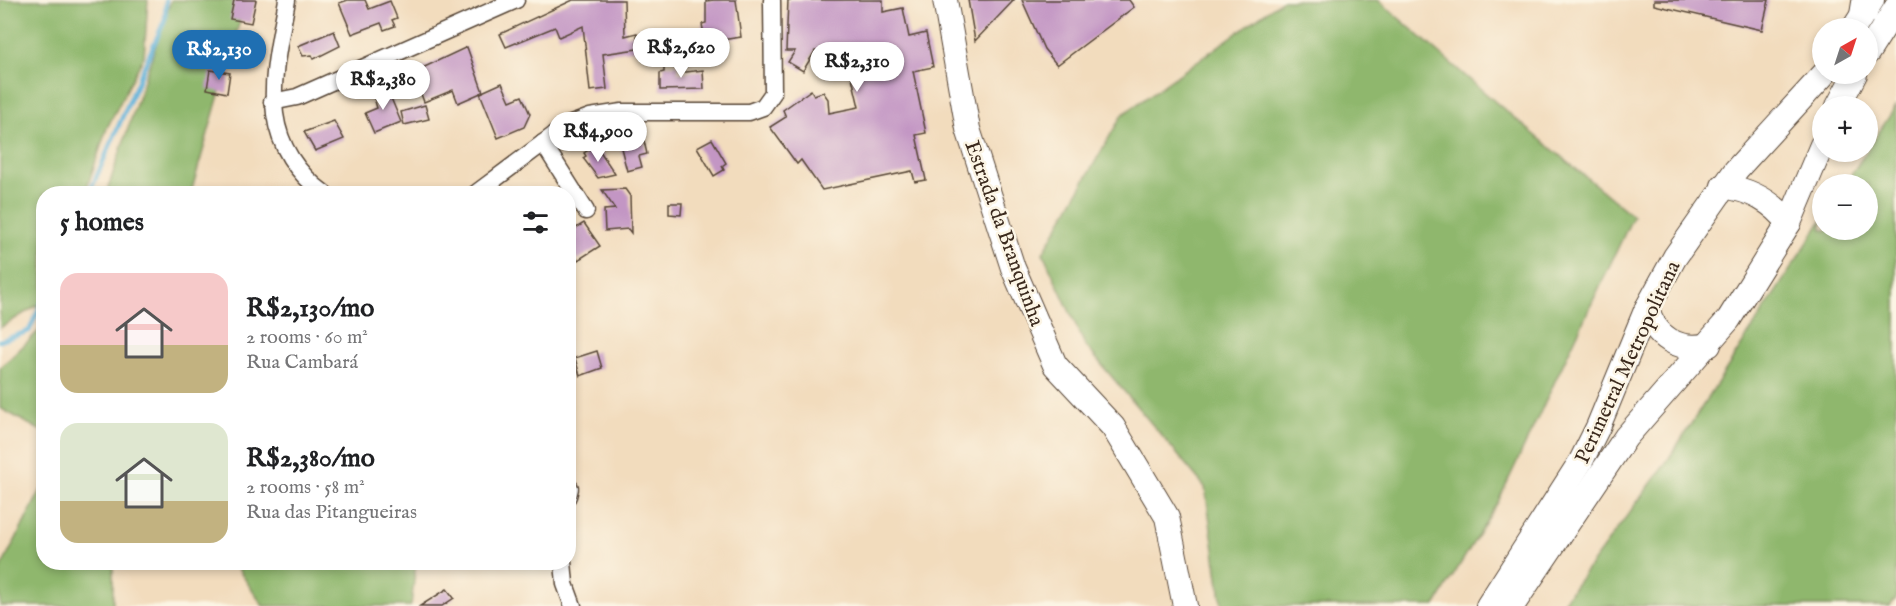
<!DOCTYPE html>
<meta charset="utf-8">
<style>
:root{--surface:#fff;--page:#f6f6f6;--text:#202124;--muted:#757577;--accent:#1f6fb2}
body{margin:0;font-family:"IM FELL English",serif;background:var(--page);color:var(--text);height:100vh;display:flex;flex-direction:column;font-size:22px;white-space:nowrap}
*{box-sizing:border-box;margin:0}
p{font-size:20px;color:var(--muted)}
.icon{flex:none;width:33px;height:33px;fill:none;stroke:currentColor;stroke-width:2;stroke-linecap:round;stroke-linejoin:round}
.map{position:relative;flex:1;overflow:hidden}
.sheet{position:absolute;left:36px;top:186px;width:540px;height:384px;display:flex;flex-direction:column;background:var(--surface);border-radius:24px;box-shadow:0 3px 9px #0003}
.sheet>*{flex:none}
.needle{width:39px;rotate:39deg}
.fabs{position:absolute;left:1812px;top:18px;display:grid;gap:12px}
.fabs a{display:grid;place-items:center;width:66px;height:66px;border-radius:50%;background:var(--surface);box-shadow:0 3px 9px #0003;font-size:30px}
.price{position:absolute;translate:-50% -51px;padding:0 14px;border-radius:21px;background:#fff;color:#222;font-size:20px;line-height:39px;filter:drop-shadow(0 2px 3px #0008)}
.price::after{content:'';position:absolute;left:50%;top:36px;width:18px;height:14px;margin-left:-9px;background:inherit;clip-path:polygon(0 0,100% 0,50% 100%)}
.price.selected{background:var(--accent);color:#fff}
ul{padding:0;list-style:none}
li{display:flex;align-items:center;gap:18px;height:150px;padding:0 24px}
li span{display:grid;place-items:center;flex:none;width:168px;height:120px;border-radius:18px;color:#555}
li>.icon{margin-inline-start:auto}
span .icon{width:72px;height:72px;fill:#fffc;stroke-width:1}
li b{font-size:26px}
h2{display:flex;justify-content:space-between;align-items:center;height:72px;padding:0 24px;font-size:26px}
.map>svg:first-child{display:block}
.forest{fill:#8fb76d;stroke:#657046;stroke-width:1.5}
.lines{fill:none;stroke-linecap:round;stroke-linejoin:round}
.stream{stroke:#60b4dc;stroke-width:4.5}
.building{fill:#c396c4}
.street-casing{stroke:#564536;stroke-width:19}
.secondary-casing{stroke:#564536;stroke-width:26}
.primary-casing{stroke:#564536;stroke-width:29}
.street{stroke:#fff;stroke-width:16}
.secondary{stroke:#fff;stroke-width:24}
.primary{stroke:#fff;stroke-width:27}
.labels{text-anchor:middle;stroke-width:5;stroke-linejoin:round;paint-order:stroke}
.street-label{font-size:21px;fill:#3b2a1e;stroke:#fcf5e5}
</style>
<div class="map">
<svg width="1896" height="606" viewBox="0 0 1896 606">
<rect width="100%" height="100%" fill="#fcf5e5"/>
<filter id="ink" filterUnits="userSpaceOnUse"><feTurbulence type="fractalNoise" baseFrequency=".0167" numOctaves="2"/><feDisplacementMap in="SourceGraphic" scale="12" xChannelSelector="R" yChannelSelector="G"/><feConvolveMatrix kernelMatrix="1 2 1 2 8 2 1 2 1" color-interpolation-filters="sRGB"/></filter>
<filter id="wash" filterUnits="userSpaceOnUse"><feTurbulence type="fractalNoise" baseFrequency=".008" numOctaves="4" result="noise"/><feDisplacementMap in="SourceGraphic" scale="24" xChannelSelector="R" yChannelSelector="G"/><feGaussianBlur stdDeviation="1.35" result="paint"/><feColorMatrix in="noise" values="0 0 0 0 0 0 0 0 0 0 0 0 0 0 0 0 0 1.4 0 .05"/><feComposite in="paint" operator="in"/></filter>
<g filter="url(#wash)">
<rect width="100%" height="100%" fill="#f2dcbd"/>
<g class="forest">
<polygon points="0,0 148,0 144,56 107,128 85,193 44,194 43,302 0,328"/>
<polygon points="171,0 246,0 191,193 106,194"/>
<polygon points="1283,0 1378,0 1499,105 1633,216 1498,502 1435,606 1222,606 1205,487 1085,345 1043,253 1122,115"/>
<polygon points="1896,106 1896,599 1890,606 1560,606 1664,466 1822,220 1822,230 1868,230 1868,184 1845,184"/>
<polygon points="43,327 43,432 0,408 0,368"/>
<polygon points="43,486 44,562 113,563 113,606 0,606 0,570"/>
<polygon points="234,563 416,563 411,606 263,606"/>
</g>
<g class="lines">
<g class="stream">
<polyline points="89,194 165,19 166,0"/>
<polyline points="0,341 29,331 44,298"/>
</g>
</g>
<g id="blocks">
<g class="building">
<polygon points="234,0 256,0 251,23 230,19"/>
<polygon points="348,0 365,0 369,9 390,1 397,18 392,20 395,26 384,30 381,23 352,34 339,3"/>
<polygon points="573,0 624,0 625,36 637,33 637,49 603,54 607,89 590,91 583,26 559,37 555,27 506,47 500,34"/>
<polygon points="714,0 736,0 741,37 708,42 707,35 704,35 702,24 706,23 706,1"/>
<polygon points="788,0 883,0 883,12 903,8 909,37 926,33 933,67 913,71 926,133 916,135 926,180 915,182 912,171 822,190 801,160 797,164 770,127 786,117 783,110 811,90 814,95 823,92 828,99 829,113 859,107 846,52 815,51 803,71 788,62 795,51 786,51"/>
<polygon points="968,0 1014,0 975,41"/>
<polygon points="1022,0 1129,0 1134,7 1057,65 1044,49"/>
<polygon points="1654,0 1769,0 1762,30 1654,5"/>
<polygon points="334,31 340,46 314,59 312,55 303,56 298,46"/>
<polygon points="467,47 483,92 458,103 453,90 424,102 418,86 416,71"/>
<polygon points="664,65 678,65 678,73 703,70 704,89 660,90 660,73 664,72"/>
<polygon points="210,70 230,73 227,93 207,89"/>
<polygon points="502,83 510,101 522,96 530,114 524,127 498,138 480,93"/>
<polygon points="386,86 401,122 374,133 365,113 377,108 372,91"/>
<polygon points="425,105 429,119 404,125 401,112"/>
<polygon points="334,121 344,139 315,151 304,132"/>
<polygon points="712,139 726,163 722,166 724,170 714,176 697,147"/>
<polygon points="644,141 647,154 639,156 642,167 627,171 621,148"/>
<polygon points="596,145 615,174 598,178 583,158 586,156 584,153"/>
<polygon points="625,189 630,196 631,233 628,229 605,231 604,210 615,209 602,190"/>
<polygon points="669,203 682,203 681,215 669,214"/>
<polygon points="584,223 600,246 578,260 568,246 568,233"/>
<polygon points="597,351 602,368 580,376 575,358"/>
<polygon points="447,589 454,598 442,606 420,606"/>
</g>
</g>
</g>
<g filter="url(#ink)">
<use href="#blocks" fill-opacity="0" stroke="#564536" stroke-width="1.5"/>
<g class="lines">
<g class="street-casing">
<g id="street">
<path d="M287,0C274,74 253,141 325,194"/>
<polyline points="272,102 297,97 516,0"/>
<polyline points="543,143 586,211"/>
<polyline points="475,194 566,126 590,117 622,112 749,112 763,107 773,93 772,0"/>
<polyline points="568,496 570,488"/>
<polyline points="563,562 565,584 573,606"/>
</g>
</g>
<g class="secondary-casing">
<g id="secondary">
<polyline points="945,0 968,129 1013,268 1055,365 1113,427 1167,517 1185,606"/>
<polyline points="1854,28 1872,0"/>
<polyline points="1868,52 1896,8"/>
<polyline points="1838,106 1855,74"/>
<path d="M1723,186C1751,190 1772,201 1789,223"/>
<path d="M1647,308C1655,338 1679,352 1709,345"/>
<polyline points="1488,606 1581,461 1598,427 1647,308 1675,257 1736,170 1824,74"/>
<polyline points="1512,606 1626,437 1729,319 1789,223 1822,145"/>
</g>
</g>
<g class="primary-casing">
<polyline id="primary" points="1864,12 1866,0"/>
</g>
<use href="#street" class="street"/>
<use href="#secondary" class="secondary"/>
<use href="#primary" class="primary"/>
</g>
</g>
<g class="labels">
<g class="street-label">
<text transform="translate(1005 233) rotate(70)" y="7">Estrada da Branquinha</text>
<text transform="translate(1627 362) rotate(-65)" y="7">Perimetral Metropolitana</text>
</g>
</g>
</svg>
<div class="fabs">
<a><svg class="needle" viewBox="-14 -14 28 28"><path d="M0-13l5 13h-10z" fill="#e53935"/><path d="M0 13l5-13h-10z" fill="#757577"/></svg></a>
<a>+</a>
<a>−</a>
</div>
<b class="price" style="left:681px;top:79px">R$2,620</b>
<b class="price selected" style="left:219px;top:81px">R$2,130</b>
<b class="price" style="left:857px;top:93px">R$2,310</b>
<b class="price" style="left:383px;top:111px">R$2,380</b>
<b class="price" style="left:598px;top:163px">R$4,900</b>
<section class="sheet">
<h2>5 homes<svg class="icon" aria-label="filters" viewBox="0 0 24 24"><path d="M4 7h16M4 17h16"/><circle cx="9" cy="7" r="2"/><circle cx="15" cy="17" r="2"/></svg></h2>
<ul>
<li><span style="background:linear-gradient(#f6c9c9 60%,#c2b280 0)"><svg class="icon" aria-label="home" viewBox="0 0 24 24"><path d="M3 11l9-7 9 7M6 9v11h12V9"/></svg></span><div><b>R$2,130/mo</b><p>2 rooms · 60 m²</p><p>Rua Cambará</p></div></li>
<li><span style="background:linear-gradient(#dfe7d0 65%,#c2b280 0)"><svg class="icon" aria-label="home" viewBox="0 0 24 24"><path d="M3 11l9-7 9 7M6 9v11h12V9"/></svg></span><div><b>R$2,380/mo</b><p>2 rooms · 58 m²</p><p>Rua das Pitangueiras</p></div></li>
</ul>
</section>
</div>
